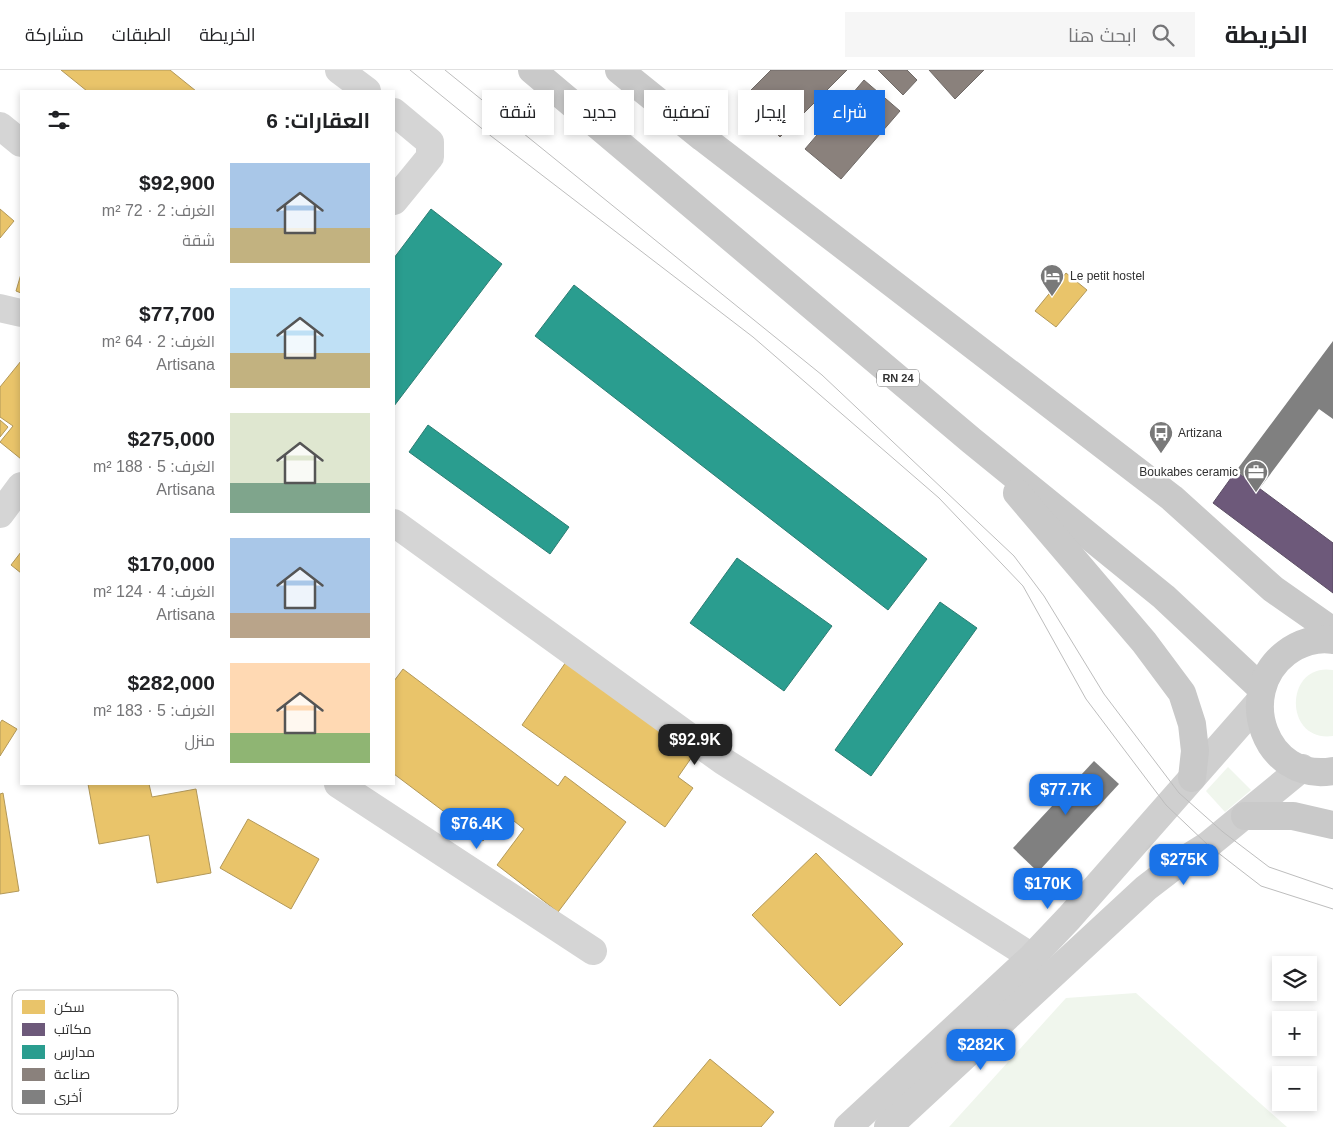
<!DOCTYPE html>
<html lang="ar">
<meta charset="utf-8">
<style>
:root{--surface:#fff;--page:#f6f6f6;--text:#202124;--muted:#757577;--line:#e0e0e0;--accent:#1a73e8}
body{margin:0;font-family:Arial,Cairo,sans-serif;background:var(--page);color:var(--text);direction:rtl;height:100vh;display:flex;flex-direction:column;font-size:19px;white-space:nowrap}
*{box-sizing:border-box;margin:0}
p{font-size:16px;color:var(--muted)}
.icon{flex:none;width:28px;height:28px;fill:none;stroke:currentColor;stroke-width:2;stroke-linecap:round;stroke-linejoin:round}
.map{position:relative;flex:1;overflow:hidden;direction:ltr}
.panel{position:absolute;left:20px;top:20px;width:375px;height:695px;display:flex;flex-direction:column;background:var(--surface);border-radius:0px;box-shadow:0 2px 8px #0003;direction:rtl}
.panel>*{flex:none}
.hud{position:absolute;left:410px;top:20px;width:475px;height:45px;direction:rtl;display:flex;gap:10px}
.buttons{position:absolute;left:1272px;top:886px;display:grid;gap:10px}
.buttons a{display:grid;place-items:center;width:45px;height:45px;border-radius:0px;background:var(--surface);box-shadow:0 2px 8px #0003;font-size:25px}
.price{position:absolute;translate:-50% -42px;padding:0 11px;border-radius:10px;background:var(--accent);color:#fff;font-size:16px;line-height:32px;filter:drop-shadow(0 1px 2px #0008)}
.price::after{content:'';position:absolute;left:50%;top:30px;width:15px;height:11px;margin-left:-8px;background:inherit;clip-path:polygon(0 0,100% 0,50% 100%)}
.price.current{background:#222;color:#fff}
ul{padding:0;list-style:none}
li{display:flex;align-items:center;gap:15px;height:125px;padding:0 25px}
li span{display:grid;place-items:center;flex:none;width:140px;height:100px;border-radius:0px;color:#555}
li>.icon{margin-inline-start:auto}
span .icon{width:60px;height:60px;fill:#fffc;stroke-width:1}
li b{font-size:21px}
h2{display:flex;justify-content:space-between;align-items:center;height:60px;padding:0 25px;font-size:21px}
.tag{padding:0 18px;border-radius:0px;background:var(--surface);box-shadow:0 2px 8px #0003;font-size:18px;line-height:45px}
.tag.current{background:var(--accent);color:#fff}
header{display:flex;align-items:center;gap:30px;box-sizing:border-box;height:70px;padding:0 25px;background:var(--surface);border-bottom:1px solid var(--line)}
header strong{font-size:24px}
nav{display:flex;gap:28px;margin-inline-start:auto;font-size:18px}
.search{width:350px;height:45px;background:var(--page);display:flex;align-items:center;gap:12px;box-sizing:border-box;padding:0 18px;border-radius:0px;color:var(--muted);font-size:19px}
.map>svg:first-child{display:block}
.green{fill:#f0f6ed}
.homes{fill:#e9c46a;stroke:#b29859}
.offices{fill:#6d597a;stroke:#5b4d64}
.schools{fill:#2a9d8f;stroke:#2c7d73}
.industry{fill:#8a817c;stroke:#6f6966}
.building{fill:#808080}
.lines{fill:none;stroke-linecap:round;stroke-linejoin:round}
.minor{stroke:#d5d5d5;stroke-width:28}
.secondary{stroke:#cfcfcf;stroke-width:28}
.primary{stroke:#c9c9c9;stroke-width:28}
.tram{stroke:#bdbdbd;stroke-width:1}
.labels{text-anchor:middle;stroke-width:5;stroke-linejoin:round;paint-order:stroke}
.shield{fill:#fff;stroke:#6f6f6f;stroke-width:1}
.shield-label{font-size:11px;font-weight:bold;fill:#313131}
.poi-label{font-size:12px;fill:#313131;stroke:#fff;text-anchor:start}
.key{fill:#fff;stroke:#c1c1c1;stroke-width:1}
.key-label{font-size:14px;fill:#313131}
</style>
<header>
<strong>الخريطة</strong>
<div class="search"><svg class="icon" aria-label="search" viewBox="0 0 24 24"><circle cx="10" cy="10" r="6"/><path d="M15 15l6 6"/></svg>ابحث هنا</div>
<nav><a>الخريطة</a><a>الطبقات</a><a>مشاركة</a></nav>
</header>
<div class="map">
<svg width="1333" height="1057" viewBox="0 0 1333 1057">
<rect width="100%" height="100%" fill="#fff"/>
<g class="green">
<path d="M1333,600V666C1283,673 1284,592 1333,600Z"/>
<polygon points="1228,697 1251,720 1225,742 1206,721"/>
<polygon points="1136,923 1287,1057 949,1057 1066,928"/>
</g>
<g class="homes">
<polygon points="61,0 170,0 196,21 87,21"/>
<polygon points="0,139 14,151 0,168"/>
<polygon points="1066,203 1087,220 1056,257 1035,241"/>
<polygon points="21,204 21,223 16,221"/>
<polygon points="21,291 21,389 0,372 13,356 0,347 0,317"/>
<polygon points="0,350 8,357 0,367"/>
<polygon points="21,482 21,503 11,495"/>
<polygon points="566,592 694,684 678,707 693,718 665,757 522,655"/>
<polygon points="403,599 558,716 565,706 626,752 558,842 497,795 524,759 504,743 483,771 394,704 394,611"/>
<polygon points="2,650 17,659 0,686 0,653"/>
<polygon points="88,714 149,714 152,727 196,719 211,803 157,813 149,765 99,774"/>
<polygon points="3,723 19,821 0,824 0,724"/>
<polygon points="248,749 319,789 291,839 220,798"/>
<polygon points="816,783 903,874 840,936 752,845"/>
<polygon points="710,989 774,1042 761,1057 653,1057"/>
</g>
<polygon class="offices" points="1236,401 1333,473 1333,523 1213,433"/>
<g class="schools">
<polygon points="431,139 502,194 394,336 394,188"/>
<polygon points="574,215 927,489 888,540 535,266"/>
<polygon points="428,355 569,457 550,484 409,382"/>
<polygon points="737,488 832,556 784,621 690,553"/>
<polygon points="940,532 977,558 871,706 835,680"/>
</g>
<g class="industry">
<polygon points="771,0 847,0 780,67 742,29"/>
<polygon points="878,0 907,0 917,10 903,25"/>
<polygon points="929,0 984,0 955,29"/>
<polygon points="864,10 900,41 841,109 805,79"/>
</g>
<g class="building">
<polygon points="1333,271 1333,349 1319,339 1260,418 1236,401"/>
<polygon points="1094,691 1119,714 1038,802 1013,778"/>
</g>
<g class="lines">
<g class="minor">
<polyline points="339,0 367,21"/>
<polyline points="394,42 430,72 430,87 394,131"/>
<polyline points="0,56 21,73"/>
<polyline points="0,238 21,243"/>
<polyline points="0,444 21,416"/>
<polyline points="394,453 723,691 1032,887"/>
<polyline points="338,714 593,881"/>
</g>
<g class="secondary">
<polyline points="848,1057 1032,887 1069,848 1259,632"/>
<polyline points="888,1057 1146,818 1176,795 1208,775 1302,698"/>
</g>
<g class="primary">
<polyline points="532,0 972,371 1164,527 1261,618"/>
<polyline points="619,0 703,68 1172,428 1273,519 1333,561"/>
<polyline points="1017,423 1144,572 1182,623 1192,654 1195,681 1192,708"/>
<path d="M1333,570C1317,567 1299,573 1286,583C1234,623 1265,713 1333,701"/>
<polyline points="1245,746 1293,746 1333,755"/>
</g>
<g class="tram">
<polyline points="410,0 491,66 753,267 939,428 1023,516 1086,629 1166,735 1208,775 1261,816 1333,839"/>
<polyline points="445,0 822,305 1014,486 1044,526 1104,624 1179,723 1223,762 1269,797 1333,819"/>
</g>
</g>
<defs>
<g id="hotel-pin" transform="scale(1.25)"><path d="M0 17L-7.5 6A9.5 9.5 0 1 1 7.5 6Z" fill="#797979" stroke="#fff"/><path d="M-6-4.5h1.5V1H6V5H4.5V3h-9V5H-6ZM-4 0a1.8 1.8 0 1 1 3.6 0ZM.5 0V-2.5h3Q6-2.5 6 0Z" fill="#fff"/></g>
<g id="bus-pin" transform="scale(1.25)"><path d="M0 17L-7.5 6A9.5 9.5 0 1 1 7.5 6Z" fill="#797979" stroke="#fff"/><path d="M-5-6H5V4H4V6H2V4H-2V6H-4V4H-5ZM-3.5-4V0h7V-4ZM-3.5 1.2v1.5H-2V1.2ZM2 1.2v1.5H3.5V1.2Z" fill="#fff"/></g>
<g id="office-pin" transform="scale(1.25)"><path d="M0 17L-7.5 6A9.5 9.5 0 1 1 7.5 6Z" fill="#797979" stroke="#fff"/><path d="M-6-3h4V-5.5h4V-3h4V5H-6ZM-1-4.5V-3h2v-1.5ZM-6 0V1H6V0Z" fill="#fff"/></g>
</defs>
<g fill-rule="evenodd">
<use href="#hotel-pin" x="1052" y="206"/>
<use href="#bus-pin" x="1161" y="363"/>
<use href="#office-pin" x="1256" y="402"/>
</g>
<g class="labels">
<rect class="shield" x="877" y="299.5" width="42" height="17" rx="4"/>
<g class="shield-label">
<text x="898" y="312">RN 24</text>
</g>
<g class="poi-label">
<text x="1070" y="210">Le petit hostel</text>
<text x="1178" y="367">Artizana</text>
<text x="1238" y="406" text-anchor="end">Boukabes ceramic</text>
</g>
</g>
<rect x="12" y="920" width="166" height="124" rx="8" class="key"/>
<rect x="22" y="930" width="23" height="14" fill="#e9c46a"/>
<rect x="22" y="953" width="23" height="13" fill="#6d597a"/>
<rect x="22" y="975" width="23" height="14" fill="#2a9d8f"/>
<rect x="22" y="998" width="23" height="13" fill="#8a817c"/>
<rect x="22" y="1020" width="23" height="14" fill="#808080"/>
<g class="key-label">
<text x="54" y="942">سكن</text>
<text x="54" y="964">مكاتب</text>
<text x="54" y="987">مدارس</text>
<text x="54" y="1009">صناعة</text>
<text x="54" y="1032">أخرى</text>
</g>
</svg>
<div class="buttons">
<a><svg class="icon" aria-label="layers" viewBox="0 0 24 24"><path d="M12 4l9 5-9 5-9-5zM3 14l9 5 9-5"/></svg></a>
<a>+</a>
<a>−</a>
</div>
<b class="price current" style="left:695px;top:696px">$92.9K</b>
<b class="price" style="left:1066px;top:746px">$77.7K</b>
<b class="price" style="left:477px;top:780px">$76.4K</b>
<b class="price" style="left:1184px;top:816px">$275K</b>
<b class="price" style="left:1048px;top:840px">$170K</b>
<b class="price" style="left:981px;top:1001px">$282K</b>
<div class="hud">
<a class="tag current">شراء</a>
<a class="tag">إيجار</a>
<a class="tag">تصفية</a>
<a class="tag">جديد</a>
<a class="tag">شقة</a>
</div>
<section class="panel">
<h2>العقارات: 6<svg class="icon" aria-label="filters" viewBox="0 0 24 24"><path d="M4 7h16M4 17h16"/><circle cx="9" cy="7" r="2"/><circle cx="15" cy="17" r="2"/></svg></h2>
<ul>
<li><span style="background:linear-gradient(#a9c7e8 65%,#c2b280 0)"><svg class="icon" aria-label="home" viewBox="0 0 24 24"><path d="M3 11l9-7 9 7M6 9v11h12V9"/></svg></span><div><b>$92,900</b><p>الغرف: 2 · 72 m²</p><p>شقة</p></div></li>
<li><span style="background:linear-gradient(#bfe0f5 65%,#c2b280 0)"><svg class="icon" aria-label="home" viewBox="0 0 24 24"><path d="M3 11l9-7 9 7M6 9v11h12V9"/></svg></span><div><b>$77,700</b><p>الغرف: 2 · 64 m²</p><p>Artisana</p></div></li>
<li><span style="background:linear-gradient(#dfe7d0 70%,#7fa58c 0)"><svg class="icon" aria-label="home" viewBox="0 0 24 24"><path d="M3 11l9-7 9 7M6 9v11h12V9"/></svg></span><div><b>$275,000</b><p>الغرف: 5 · 188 m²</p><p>Artisana</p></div></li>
<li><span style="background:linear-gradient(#a9c7e8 75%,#b9a48a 0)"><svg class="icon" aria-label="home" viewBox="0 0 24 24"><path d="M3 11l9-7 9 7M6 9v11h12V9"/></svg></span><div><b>$170,000</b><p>الغرف: 4 · 124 m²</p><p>Artisana</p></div></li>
<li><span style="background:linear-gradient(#ffd9b3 70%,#8fb573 0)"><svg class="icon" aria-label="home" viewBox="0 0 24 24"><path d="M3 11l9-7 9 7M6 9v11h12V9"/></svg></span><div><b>$282,000</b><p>الغرف: 5 · 183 m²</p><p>منزل</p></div></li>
</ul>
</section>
</div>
